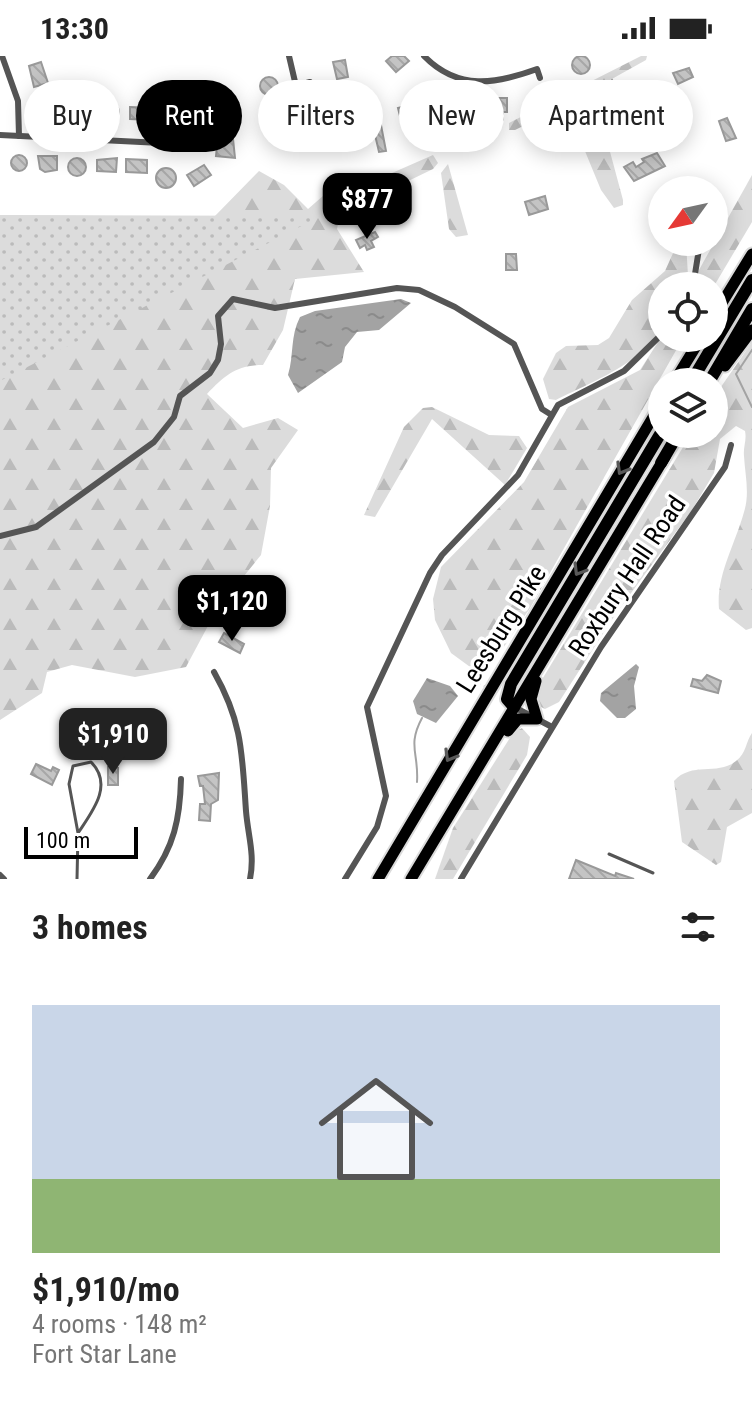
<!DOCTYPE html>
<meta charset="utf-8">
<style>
:root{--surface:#fff;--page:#f2f2f2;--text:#222;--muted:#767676;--line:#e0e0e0;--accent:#000}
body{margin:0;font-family:"Roboto Condensed",sans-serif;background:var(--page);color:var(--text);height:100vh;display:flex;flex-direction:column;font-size:30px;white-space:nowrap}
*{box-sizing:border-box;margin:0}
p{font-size:26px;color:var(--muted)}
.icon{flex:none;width:44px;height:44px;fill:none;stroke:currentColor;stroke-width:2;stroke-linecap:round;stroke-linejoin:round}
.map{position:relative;height:823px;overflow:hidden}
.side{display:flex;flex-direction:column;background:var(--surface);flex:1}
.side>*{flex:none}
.top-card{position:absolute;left:24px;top:24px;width:704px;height:72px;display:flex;gap:16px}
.needle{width:52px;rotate:237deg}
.tools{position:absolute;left:648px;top:120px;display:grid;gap:16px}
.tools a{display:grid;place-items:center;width:80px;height:80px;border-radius:50%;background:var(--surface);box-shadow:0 4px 20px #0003;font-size:40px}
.scale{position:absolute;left:24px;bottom:20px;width:114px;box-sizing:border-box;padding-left:8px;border:4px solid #000;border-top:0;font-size:22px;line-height:28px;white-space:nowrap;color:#000;-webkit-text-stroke:6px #fff;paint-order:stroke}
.price{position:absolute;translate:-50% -68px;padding:0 18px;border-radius:16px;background:var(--accent);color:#fff;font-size:26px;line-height:52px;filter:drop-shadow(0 2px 4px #0008)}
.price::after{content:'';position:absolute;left:50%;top:48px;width:24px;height:18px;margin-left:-12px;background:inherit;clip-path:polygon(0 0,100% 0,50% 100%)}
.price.selected{background:#222;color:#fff}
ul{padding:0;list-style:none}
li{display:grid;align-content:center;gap:16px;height:424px;padding:0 32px}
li+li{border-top:2px solid var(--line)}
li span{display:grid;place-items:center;height:248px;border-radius:0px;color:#555}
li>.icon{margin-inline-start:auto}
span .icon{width:144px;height:144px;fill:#fffc;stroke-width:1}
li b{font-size:34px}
h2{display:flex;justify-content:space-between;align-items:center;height:96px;padding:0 32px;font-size:34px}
.chip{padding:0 28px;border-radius:36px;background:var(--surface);box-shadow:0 4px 20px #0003;font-size:28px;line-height:72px}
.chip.selected{background:var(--accent);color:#fff}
.status{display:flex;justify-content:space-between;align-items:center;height:56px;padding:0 40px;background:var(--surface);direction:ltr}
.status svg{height:22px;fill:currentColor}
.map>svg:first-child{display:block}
.forest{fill:url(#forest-firs)}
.park{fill:url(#park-dots)}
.water{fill:url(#water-ripples)}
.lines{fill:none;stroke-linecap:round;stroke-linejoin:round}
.stream{stroke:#a3a3a3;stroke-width:2}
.building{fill:url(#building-back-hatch);stroke:#999;stroke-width:2}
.trunk-casing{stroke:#dbdbdb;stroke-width:15}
.motorway-casing{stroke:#dbdbdb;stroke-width:16}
.path{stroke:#777;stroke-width:2;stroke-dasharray:2 4;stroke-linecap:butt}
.service{stroke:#555;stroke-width:3}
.minor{stroke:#555;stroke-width:6}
.trunk{stroke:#000;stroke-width:11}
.motorway{stroke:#000;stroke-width:12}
.oneway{stroke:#595959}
.labels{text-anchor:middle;stroke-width:7;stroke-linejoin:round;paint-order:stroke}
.street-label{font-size:26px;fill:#000;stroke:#fff}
</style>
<div class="status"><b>13:30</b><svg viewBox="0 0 49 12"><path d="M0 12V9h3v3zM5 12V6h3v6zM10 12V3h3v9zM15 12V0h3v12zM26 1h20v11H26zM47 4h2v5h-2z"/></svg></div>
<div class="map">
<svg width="752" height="823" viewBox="0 0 752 823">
<defs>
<pattern id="forest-firs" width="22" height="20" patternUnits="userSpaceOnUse" patternTransform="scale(2)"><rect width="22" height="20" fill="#dcdcdc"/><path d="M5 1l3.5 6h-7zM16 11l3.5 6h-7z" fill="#bbb"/></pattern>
<pattern id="park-dots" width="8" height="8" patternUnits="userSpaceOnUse" patternTransform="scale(2)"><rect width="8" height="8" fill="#dcdcdc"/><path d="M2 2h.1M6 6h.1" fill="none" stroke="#bbb" stroke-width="1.8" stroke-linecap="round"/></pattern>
<pattern id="water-ripples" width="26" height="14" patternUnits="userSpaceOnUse" patternTransform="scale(2)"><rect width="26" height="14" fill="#a3a3a3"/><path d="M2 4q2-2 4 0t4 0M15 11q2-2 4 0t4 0" fill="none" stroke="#8b8b8b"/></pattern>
<pattern id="building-back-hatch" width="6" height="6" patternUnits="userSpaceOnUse" patternTransform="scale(2)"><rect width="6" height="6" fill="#c4c4c4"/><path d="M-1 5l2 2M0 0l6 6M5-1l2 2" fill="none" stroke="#a7a7a7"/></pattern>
</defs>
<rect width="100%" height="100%" fill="#fff"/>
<g class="forest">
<polygon points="641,0 647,0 646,4 574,44 592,86 609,92 623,144 623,149 614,152 601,134 566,49 515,74 509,74 509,67"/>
<path d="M433,99L438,107L433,113L340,158L337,173L364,216L295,223L283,274L263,309C237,309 225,319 207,338L243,372L278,362L298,374L271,412L270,450L261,499L217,553L186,611L135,621L72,609L47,616L42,637L0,664V159L214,161L259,115L284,129L308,153L331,133L351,135Z"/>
<polygon points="448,108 468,179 456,181 449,173 441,117"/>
<polygon points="752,119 752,166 714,230 690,230"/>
<path d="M678,186H686L688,220L684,230H662C662,241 665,257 662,268C653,303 585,329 556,344L549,343L543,323L556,297L566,290L598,289L609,282L632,244L665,215Z"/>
<path d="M662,280L683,282L529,554C517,569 494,613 477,616L451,597L435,564L433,543L441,511L524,426L568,351L640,314Z"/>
<path d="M752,286V572L746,574L719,553C716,519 735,489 744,456C750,437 745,419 744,400C743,391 747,384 745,375L736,370L720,383L714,417L692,454L615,559L559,646L545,653L537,649L535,635L691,378H714V341Z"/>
<polygon points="432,351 489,379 519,380 527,392 505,429 432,363 375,461 364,459 404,371 423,352"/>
<polygon points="522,672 530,681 527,699 453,823 435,823 453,772 513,677"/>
<path d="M752,677V757L727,771L721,806L716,809L682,786L674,725C692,705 718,720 736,705C746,698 746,685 752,677Z"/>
</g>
<polygon class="park" points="0,159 321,160 0,325"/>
<g class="water">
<path d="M401,243L411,247L379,274L357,276L345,291L342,306L298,337L288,319C294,299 290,280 300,261L315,255Z"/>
<polygon points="636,608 639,611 634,630 636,653 625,662 617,662 600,645 601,637"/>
<polygon points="427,622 450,630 458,640 436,667 417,658 413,645"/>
</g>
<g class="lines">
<g class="stream">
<polyline points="752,294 736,318 752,351"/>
<path d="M417,726C419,697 407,690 422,662"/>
</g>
</g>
<g class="building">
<polygon points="392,0 404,0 409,5 396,16 386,5"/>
<circle cx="581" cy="9" r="9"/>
<polygon points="345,4 348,21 337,23 333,6"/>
<polygon points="41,6 48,27 34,31 29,10"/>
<polygon points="689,12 693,21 678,28 673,17"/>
<circle cx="269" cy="30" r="9"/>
<polygon points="612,24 624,42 607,53 602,35"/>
<polygon points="443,33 458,36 447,62 440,59 444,50 437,47"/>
<polygon points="170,39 170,43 182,42 183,58 165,60 163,40"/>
<polygon points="473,39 482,40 480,57 473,56 472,61 468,60 465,57 467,41"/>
<polygon points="494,42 507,42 507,56 503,56 503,63 494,58"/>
<polygon points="206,45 210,50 215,46 219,52 215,55 220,61 208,71 196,54"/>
<polygon points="338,46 357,63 352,68 345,61 336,69 321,60"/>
<polygon points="421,46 421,61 411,64 406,59 400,60 398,52"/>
<circle cx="111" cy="56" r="8"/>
<circle cx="81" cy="56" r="8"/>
<polygon points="43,49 61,50 60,60 43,59"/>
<polygon points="130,51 151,52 150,64 130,63"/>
<polygon points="286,51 309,65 304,74 273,72"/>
<polygon points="727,62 736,82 726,85 719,65"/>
<polygon points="380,64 386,95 379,96 372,66"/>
<polygon points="218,81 233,83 235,102 216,100"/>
<polygon points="657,97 665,110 634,125 624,111 633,106 636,111 644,106 642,103"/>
<circle cx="19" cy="107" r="8"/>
<polygon points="38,100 57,100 57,114 45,116 40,113"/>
<circle cx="77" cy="111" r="9"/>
<polygon points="117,102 116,116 97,115 97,104"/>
<polygon points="126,103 147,104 147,117 126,116"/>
<polygon points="204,109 211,119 194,130 187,119"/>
<circle cx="166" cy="122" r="10"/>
<polygon points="545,140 548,153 529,159 525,146"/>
<polygon points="375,176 378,181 371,185 374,191 367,194 365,189 360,192 356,184"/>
<polygon points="506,198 516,198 517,214 506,214"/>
<polygon points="224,577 244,588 240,597 219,586"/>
<polygon points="707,619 721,625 718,637 691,630 693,623 702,625"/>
<polygon points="36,708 51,715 53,711 59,714 52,729 31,718"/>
<polygon points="108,711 118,712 118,729 108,729"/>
<polygon points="219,717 218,744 211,748 210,765 199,764 200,748 205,748 203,730 200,730 198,720"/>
<polygon points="576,804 615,820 616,817 634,823 569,823"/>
</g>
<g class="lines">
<g class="trunk-casing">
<g id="trunk">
<polyline points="714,260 752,198"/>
<polyline points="725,310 752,274"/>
<polyline points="674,326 701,282"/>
<polyline points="508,675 518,663 537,663 531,643 536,625"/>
<polyline points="378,823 662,346"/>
<polyline points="411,823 665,401"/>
</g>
</g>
<g class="motorway-casing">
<g id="motorway">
<polyline points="691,326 752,224"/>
<polyline points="709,326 752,253"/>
<polyline points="661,407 678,378"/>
<polyline points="514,651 507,643 511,628 662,375"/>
</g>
</g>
<polyline class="path" points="474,623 484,630"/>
<g class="service">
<polyline points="609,798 653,817"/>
<path d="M77,823L78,777L69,728L73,710L91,706C114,729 92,756 78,777"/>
</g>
<g class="minor">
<polyline points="2,0 18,45 19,80"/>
<polyline points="289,0 296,30 310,26"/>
<path d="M424,0C458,35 496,28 537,13L540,22"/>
<polyline points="0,79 181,88"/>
<polyline points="689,230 695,218 699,193"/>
<polyline points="0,480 36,471 154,386 174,361 180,340 210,317 218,304 221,288 218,260 233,243 275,252 397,232 419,234 455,251 514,288 542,353 550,358"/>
<path d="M214,616C243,667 242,699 246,755C248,780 255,798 250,823"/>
<polyline points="514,651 552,671"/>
<polyline points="0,819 4,823"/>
<path d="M150,823C174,791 180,763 181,723"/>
<polyline points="345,823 377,771 386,740 367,651 430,517 442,499 518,419 558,349 624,315 662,278"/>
<polyline points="461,823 601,591 725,411 731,389"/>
</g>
<use href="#trunk" class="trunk"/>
<use href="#motorway" class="motorway"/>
</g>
<defs><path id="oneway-chevron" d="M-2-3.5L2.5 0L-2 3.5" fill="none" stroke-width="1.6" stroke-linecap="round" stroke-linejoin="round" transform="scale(2)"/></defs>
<g class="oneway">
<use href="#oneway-chevron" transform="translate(622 413) rotate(120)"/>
<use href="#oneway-chevron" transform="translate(579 514) rotate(121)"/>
<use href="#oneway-chevron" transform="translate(450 700) rotate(120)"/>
</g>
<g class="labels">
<g class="street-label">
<text transform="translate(627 520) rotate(-56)" y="9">Roxbury Hall Road</text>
<text transform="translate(501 573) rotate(-58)" y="9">Leesburg Pike</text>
</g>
</g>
</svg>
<div class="tools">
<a><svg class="needle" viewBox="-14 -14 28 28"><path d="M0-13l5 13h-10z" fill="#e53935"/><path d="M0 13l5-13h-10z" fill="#767676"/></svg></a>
<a><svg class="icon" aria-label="locate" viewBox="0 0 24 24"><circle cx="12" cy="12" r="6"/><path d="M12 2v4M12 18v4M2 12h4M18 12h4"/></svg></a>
<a><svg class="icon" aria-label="layers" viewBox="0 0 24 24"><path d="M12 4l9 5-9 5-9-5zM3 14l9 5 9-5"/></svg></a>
</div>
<div class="scale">100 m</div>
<b class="price" style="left:367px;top:185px">$877</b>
<b class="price" style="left:232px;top:587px">$1,120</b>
<b class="price selected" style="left:113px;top:720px">$1,910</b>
<div class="top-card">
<a class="chip">Buy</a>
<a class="chip selected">Rent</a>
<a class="chip">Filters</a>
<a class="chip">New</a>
<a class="chip">Apartment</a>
</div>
</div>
<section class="side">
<h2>3 homes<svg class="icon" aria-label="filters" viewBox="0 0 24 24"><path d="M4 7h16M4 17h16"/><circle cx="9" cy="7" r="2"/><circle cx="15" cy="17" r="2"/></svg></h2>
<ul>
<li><span style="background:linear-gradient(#c9d6e8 70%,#8fb573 0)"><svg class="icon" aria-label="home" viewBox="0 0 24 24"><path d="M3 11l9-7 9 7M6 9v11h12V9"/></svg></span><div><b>$1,910/mo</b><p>4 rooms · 148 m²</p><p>Fort Star Lane</p></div></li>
</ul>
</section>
